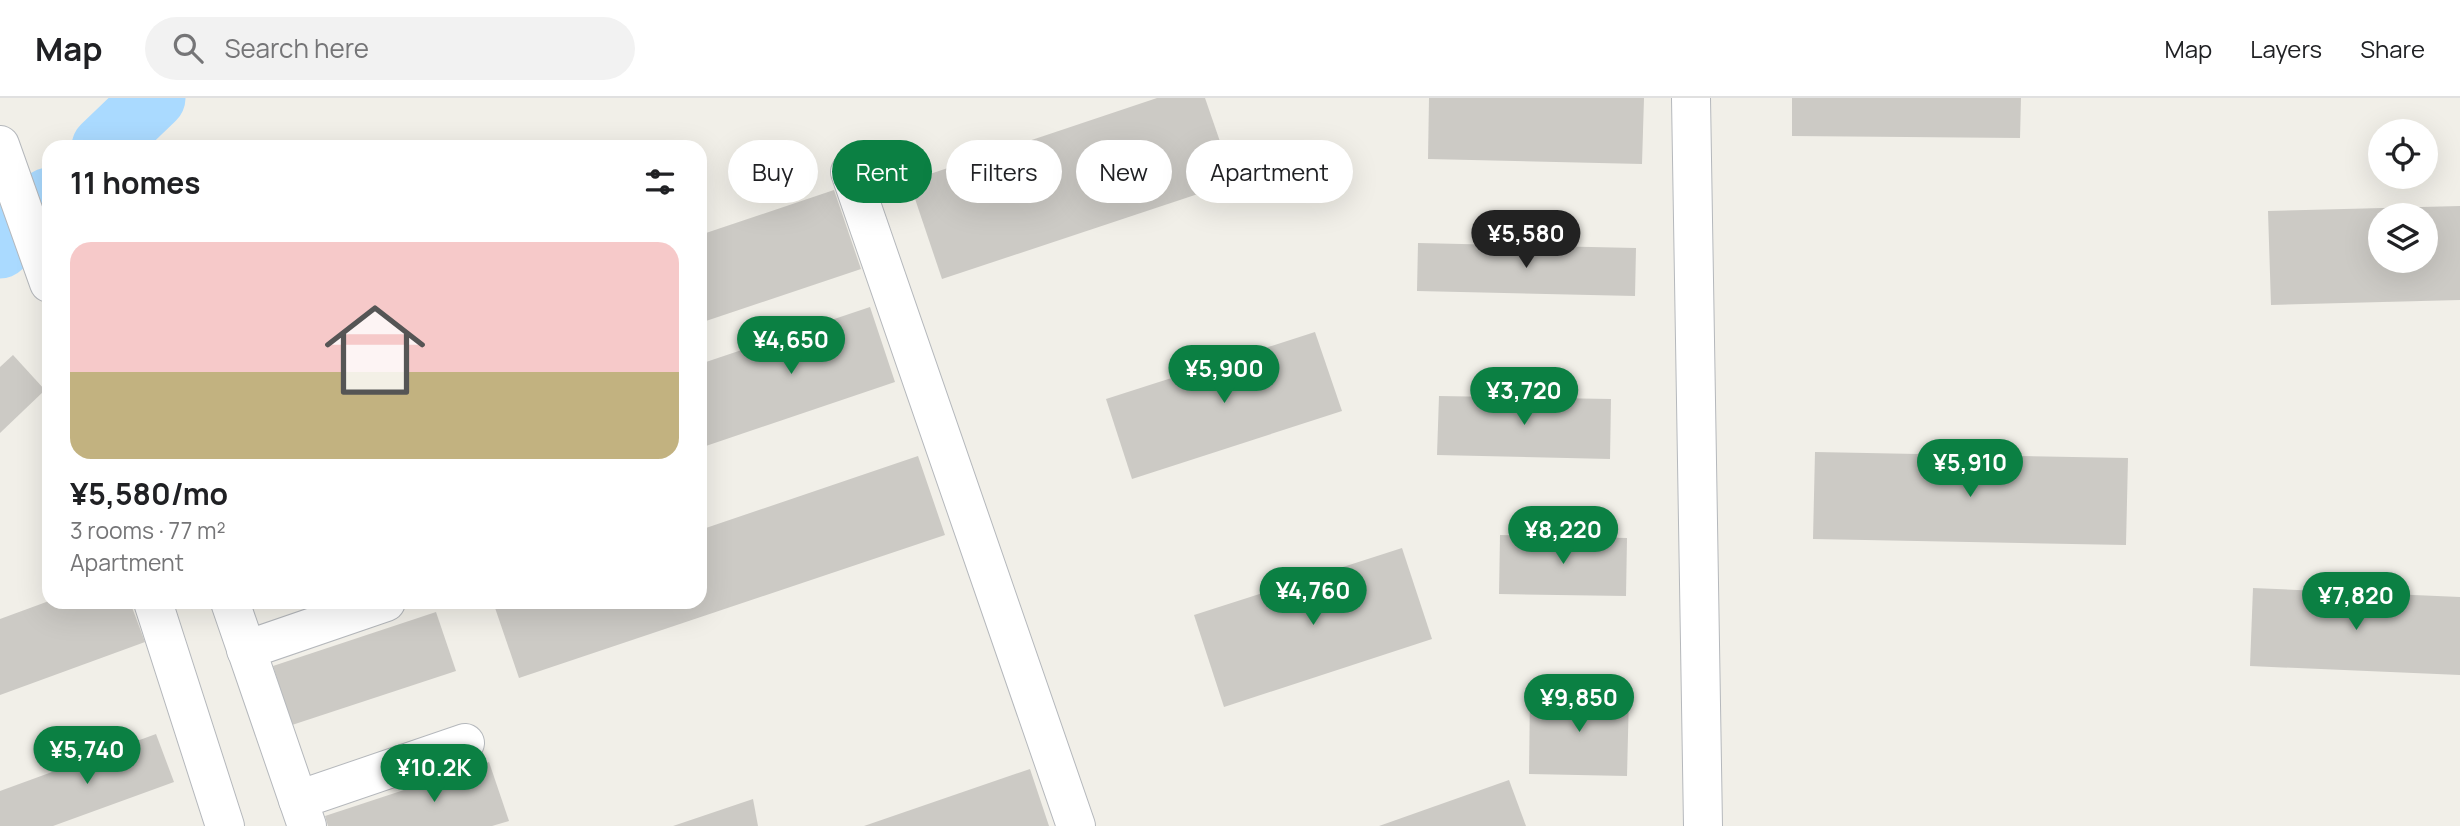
<!DOCTYPE html>
<meta charset="utf-8">
<style>
:root{--surface:#fff;--page:#f2f2f2;--text:#202124;--muted:#757577;--line:#e0e0e0;--accent:#0b8043}
body{margin:0;font-family:Manrope,sans-serif;background:var(--page);color:var(--text);height:100vh;display:flex;flex-direction:column;font-size:26px;white-space:nowrap}
*{box-sizing:border-box;margin:0}
p{font-size:23px;color:var(--muted)}
.icon{flex:none;width:38px;height:38px;fill:none;stroke:currentColor;stroke-width:2;stroke-linecap:round;stroke-linejoin:round}
.map{position:relative;flex:1;overflow:hidden}
.drawer{position:absolute;left:42px;top:42px;width:665px;height:469px;display:flex;flex-direction:column;background:var(--surface);border-radius:21px;box-shadow:0 7px 28px #0002}
.drawer>*{flex:none}
.banner{position:absolute;left:728px;top:42px;width:665px;height:63px;display:flex;gap:14px}
.tools{position:absolute;left:2368px;top:21px;display:grid;gap:14px}
.tools a{display:grid;place-items:center;width:70px;height:70px;border-radius:50%;background:var(--surface);box-shadow:0 7px 28px #0002;font-size:35px}
.price{position:absolute;translate:-50% -60px;padding:0 16px;border-radius:24px;background:var(--accent);color:#fff;font-size:23px;line-height:46px;filter:drop-shadow(0 2px 4px #0008)}
.price::after{content:'';position:absolute;left:50%;top:42px;width:21px;height:16px;margin-left:-10px;background:inherit;clip-path:polygon(0 0,100% 0,50% 100%)}
.price.on{background:#222;color:#fff}
ul{padding:0;list-style:none}
li{display:grid;align-content:center;gap:14px;height:371px;padding:0 28px}
li+li{border-top:2px solid var(--line)}
li span{display:grid;place-items:center;height:217px;border-radius:21px;color:#555}
li>.icon{margin-inline-start:auto}
span .icon{width:126px;height:126px;fill:#fffc;stroke-width:1}
li b{font-size:30px}
h2{display:flex;justify-content:space-between;align-items:center;height:84px;padding:0 28px;font-size:30px}
.pill{padding:0 24px;border-radius:32px;background:var(--surface);box-shadow:0 7px 28px #0002;font-size:24px;line-height:63px}
.pill.on{background:var(--accent);color:#fff}
header{display:flex;align-items:center;gap:42px;box-sizing:border-box;height:98px;padding:0 35px;background:var(--surface);border-bottom:2px solid var(--line)}
header strong{font-size:33px}
nav{display:flex;gap:38px;margin-inline-start:auto;font-size:24px}
.search{width:490px;height:63px;background:var(--page);display:flex;align-items:center;gap:18px;box-sizing:border-box;padding:0 24px;border-radius:38px;color:var(--muted);font-size:26px}
.map>svg:first-child{display:block}
.lines{fill:none;stroke-linecap:round;stroke-linejoin:round}
.river{stroke:#aadaff;stroke-width:63}
.building{fill:#cccac5;fill-rule:evenodd}
.minor-casing{stroke:#b5b8bc;stroke-width:40}
.minor{stroke:#fff;stroke-width:38}
</style>
<header>
<strong>Map</strong>
<div class="search"><svg class="icon" aria-label="search" viewBox="0 0 24 24"><circle cx="10" cy="10" r="6"/><path d="M15 15l6 6"/></svg>Search here</div>
<nav><a>Map</a><a>Layers</a><a>Share</a></nav>
</header>
<div class="map">
<svg width="2460" height="728" viewBox="0 0 2460 728">
<rect width="100%" height="100%" fill="#f1efe8"/>
<g class="lines">
<g class="river">
<polyline points="103,49 154,0"/>
<polyline points="0,149 49,101"/>
</g>
</g>
<g class="building">
<polygon points="1157,0 1205,0 1234,84 942,181 909,83"/>
<polygon points="1429,0 1644,0 1642,66 1428,61"/>
<polygon points="1792,0 2021,0 2020,40 1792,38"/>
<polygon points="834,92 861,171 700,225 700,137"/>
<path d="M2460,108V202L2271,207L2268,113ZM2380,117H2426V163H2380Z"/>
<polygon points="1418,145 1636,150 1635,198 1417,193"/>
<polygon points="870,209 895,284 700,350 700,266"/>
<polygon points="1315,234 1342,313 1132,381 1106,301"/>
<polygon points="13,257 45,292 0,335 0,269"/>
<polygon points="1439,298 1611,301 1610,361 1437,357"/>
<polygon points="1815,354 2128,360 2126,447 1813,441"/>
<polygon points="918,358 945,437 519,580 493,504 700,504 700,432"/>
<polygon points="1500,437 1627,440 1626,498 1499,496"/>
<polygon points="1402,450 1432,541 1224,609 1194,517"/>
<polygon points="2253,490 2460,499 2460,577 2250,568"/>
<polygon points="49,503 130,504 145,544 0,597 0,521"/>
<polygon points="436,514 456,573 292,627 273,568"/>
<polygon points="1530,595 1629,597 1627,678 1529,676"/>
<polygon points="156,636 174,684 53,728 0,728 0,693"/>
<polygon points="489,664 509,723 492,728 328,728 325,718"/>
<polygon points="1030,671 1049,728 864,728"/>
<polygon points="1509,682 1526,728 1379,728"/>
<polygon points="753,701 758,728 673,728"/>
</g>
<g class="lines">
<g class="minor-casing">
<g id="minor">
<polyline points="1691,0 1703,728"/>
<polyline points="0,47 49,185"/>
<polyline points="850,74 1076,728"/>
<polyline points="153,504 225,728"/>
<polyline points="230,504 307,728"/>
<polyline points="246,552 386,504"/>
<polyline points="298,702 465,645"/>
</g>
</g>
<use href="#minor" class="minor"/>
</g>
</svg>
<div class="tools">
<a><svg class="icon" aria-label="locate" viewBox="0 0 24 24"><circle cx="12" cy="12" r="6"/><path d="M12 2v4M12 18v4M2 12h4M18 12h4"/></svg></a>
<a><svg class="icon" aria-label="layers" viewBox="0 0 24 24"><path d="M12 4l9 5-9 5-9-5zM3 14l9 5 9-5"/></svg></a>
</div>
<b class="price on" style="left:1526px;top:172px">¥5,580</b>
<b class="price" style="left:791px;top:278px">¥4,650</b>
<b class="price" style="left:1224px;top:307px">¥5,900</b>
<b class="price" style="left:1524px;top:329px">¥3,720</b>
<b class="price" style="left:1970px;top:401px">¥5,910</b>
<b class="price" style="left:1563px;top:468px">¥8,220</b>
<b class="price" style="left:1313px;top:529px">¥4,760</b>
<b class="price" style="left:2356px;top:534px">¥7,820</b>
<b class="price" style="left:1579px;top:636px">¥9,850</b>
<b class="price" style="left:87px;top:688px">¥5,740</b>
<b class="price" style="left:434px;top:706px">¥10.2K</b>
<div class="banner">
<a class="pill">Buy</a>
<a class="pill on">Rent</a>
<a class="pill">Filters</a>
<a class="pill">New</a>
<a class="pill">Apartment</a>
</div>
<section class="drawer">
<h2>11 homes<svg class="icon" aria-label="filters" viewBox="0 0 24 24"><path d="M4 7h16M4 17h16"/><circle cx="9" cy="7" r="2"/><circle cx="15" cy="17" r="2"/></svg></h2>
<ul>
<li><span style="background:linear-gradient(#f6c9c9 60%,#c2b280 0)"><svg class="icon" aria-label="home" viewBox="0 0 24 24"><path d="M3 11l9-7 9 7M6 9v11h12V9"/></svg></span><div><b>¥5,580/mo</b><p>3 rooms · 77 m²</p><p>Apartment</p></div></li>
</ul>
</section>
</div>
